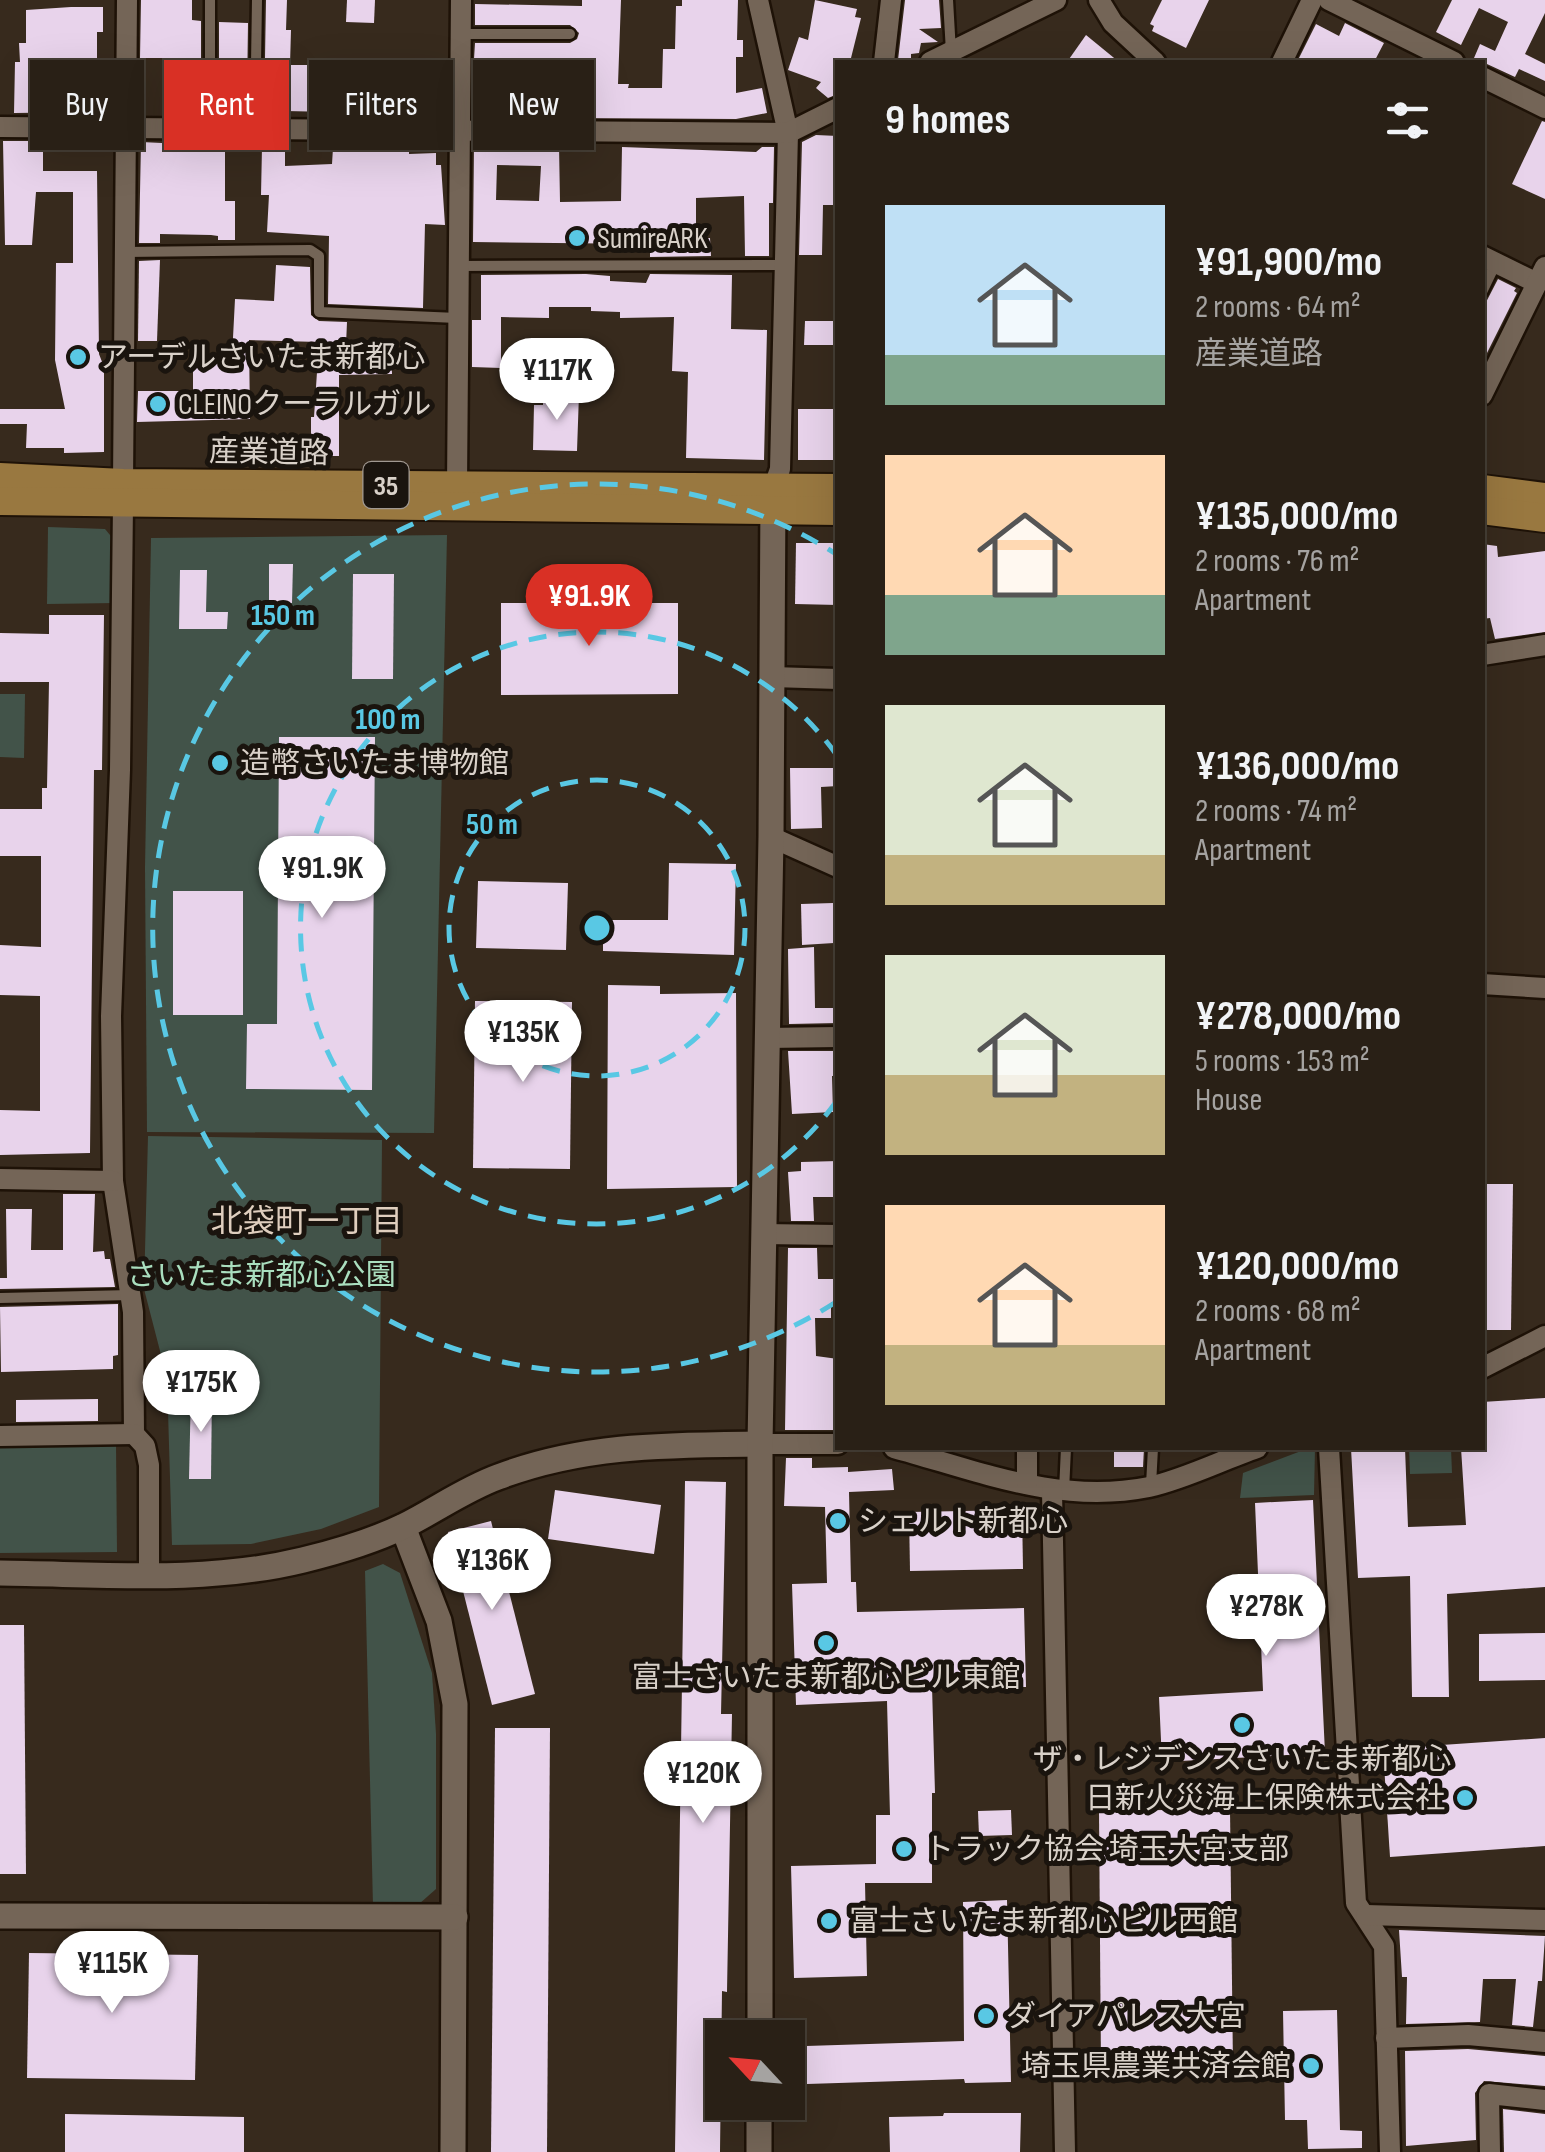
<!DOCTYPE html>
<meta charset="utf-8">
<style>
:root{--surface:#292016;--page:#352d23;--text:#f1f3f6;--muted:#a5a3a1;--line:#453e35;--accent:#d93025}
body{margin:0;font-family:"Sofia Sans Condensed","Noto Sans JP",sans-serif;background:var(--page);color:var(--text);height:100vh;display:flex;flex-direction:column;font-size:38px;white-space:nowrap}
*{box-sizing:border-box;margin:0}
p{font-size:32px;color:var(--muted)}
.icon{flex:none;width:55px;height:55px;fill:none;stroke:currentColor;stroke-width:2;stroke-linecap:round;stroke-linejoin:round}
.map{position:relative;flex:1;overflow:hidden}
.sheet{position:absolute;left:835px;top:60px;width:650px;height:1390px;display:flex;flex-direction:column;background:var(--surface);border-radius:0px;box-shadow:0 10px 40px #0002,0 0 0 2px var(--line)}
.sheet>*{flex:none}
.top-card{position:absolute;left:30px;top:60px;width:655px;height:90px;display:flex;gap:20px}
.needle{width:65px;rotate:296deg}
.fabs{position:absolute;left:705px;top:2020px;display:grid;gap:20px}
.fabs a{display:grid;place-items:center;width:100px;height:100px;border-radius:0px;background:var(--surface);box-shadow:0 10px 40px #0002,0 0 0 2px var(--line);font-size:50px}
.price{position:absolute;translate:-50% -85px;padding:0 22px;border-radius:35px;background:#fff;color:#222;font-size:32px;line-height:65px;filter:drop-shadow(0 2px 5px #0008)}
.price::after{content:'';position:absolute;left:50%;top:60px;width:30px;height:22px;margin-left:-15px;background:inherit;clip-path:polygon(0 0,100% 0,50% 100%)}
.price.selected{background:var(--accent);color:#fff}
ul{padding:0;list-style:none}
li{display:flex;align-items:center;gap:30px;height:250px;padding:0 50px}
li span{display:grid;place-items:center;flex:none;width:280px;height:200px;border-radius:0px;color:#555}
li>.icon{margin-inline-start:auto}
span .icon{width:120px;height:120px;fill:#fffc;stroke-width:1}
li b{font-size:42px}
h2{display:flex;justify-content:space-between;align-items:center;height:120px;padding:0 50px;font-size:42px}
.pill{padding:0 35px;border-radius:0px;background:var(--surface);box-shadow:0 10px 40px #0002,0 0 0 2px var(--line);font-size:35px;line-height:90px}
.pill.selected{background:var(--accent);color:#fff}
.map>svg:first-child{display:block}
.green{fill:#425349}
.building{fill:#e8d3eb;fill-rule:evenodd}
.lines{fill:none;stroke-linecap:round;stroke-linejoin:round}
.service-casing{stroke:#1e1207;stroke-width:15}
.minor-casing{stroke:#1e1207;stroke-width:25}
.tertiary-casing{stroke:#1e1207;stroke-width:30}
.primary-casing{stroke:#1e1207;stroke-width:32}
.service{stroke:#746557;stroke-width:10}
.minor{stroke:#746557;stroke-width:20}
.tertiary{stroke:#746557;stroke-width:25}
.primary{stroke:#997840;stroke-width:28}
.ring{fill:none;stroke:#59c8e4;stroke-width:5;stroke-dasharray:18 12}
.poi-dot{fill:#59c8e4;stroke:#1a140e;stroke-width:4}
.labels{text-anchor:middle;stroke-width:10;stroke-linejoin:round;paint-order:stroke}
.shield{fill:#1a140e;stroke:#a09891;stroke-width:2.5}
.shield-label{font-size:28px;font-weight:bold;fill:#d9d1c9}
.poi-label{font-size:30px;fill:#d9d1c9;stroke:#1a140e;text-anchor:start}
.street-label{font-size:30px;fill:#d9d1c9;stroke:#1a140e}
.park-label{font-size:30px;fill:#aadfbf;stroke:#1a140e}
.neighbourhood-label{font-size:32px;fill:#dfcebe;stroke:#1a140e}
.centre{fill:#59c8e4;stroke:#1a140e;stroke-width:5}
.ring-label{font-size:30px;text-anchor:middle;font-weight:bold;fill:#59c8e4;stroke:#1a140e;stroke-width:10;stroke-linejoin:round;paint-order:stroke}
</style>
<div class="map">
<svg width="1545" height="2152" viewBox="0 0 1545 2152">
<rect width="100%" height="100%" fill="#372a1d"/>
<g class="green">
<polygon points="48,527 105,529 115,541 116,603 47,604"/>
<polygon points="447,535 434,1133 147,1132 145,868 151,538"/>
<polygon points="0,694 25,694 24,758 0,757"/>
<polygon points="148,1136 382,1140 379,1507 321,1529 251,1544 172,1545 167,1378 144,1289"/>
<polygon points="116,1443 117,1552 0,1553 0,1444"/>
<polygon points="1309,1448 1315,1448 1314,1495 1240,1498 1243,1473"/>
<polygon points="1409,1448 1451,1448 1452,1473 1410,1474"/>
<polygon points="383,1564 400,1573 432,1673 436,1734 436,1889 419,1904 373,1906 365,1571"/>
</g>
<g class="building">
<polygon points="141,0 192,0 192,20 201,21 201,101 192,115 176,115 177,109 174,109 175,85 170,83 175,58 140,58"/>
<polygon points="266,0 287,0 286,30 291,30 290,65 334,65 334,63 436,66 435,84 431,84 432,113 332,116 332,112 285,111 285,115 264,115"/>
<polygon points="347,0 375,0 374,23 346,22"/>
<polygon points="582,0 621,0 618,84 629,84 628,88 662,88 663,49 675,49 676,6 682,6 682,0 738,0 737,40 743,40 743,57 736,57 736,93 762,88 767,113 736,119 572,118 573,113 534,113 534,92 502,94 502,117 484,117 484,111 477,111 479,60 474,59 475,43 570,43 577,39 579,33 570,25 475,25 475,4 582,6"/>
<polygon points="815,0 857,9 855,17 861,18 850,62 838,62 838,94 828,98 816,88 821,82 788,70 799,37 808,40"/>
<polygon points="905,0 939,0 941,28 919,29 938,42 921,43 919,53 911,54 911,59 898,60"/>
<polygon points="1162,0 1209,0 1186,48 1152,31 1154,26 1150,24"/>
<polygon points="1452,0 1545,0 1545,13 1525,54 1545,64 1545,81 1519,69 1515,77 1474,58 1480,44 1495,51 1508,22 1479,8 1461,45 1436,32"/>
<polygon points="71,7 103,7 103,32 97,32 97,97 92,97 92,112 14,113 15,62 20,62 19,43 26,43 26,10"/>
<polygon points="219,22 248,23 247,96 229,96 229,101 219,101"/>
<polygon points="1345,23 1384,43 1374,62 1297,62 1316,24 1339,36"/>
<polygon points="1086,35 1119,62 1067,62"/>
<polygon points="1542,121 1545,122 1545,199 1512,184"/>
<polygon points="816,135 838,136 838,205 823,205 822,255 799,255 802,142"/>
<polygon points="3,141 30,141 30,147 43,147 43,171 97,171 99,354 104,367 104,452 64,453 64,448 26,448 27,424 0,424 0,409 65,409 55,360 56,263 73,263 73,192 36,192 32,245 5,245"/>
<polygon points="141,142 225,146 225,201 235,201 235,240 218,240 218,236 211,235 160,234 160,243 139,243"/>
<polygon points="355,143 409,144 409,154 436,153 436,165 441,165 445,225 425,224 423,308 328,304 329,236 267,232 269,195 261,195 262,147 285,147 285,166 332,164 333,148 355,148"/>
<path d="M474,144L559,145L560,202L621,201L622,147L756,152L762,147H774L773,203H769V256H745L744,196L696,198V238H710L711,256L650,257V244L473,242ZM497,165L541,166L539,201L496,200Z"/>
<polygon points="160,260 157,341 138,341 139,261"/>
<polygon points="276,265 310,267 311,315 319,321 347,322 346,345 391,345 392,374 339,375 339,456 311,456 311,417 314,417 319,342 249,340 250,419 137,422 138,391 193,391 193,358 232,357 235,299 274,301"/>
<polygon points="586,274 610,276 610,281 646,283 650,274 732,275 731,329 767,330 764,460 686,458 688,372 672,371 674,317 620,318 620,312 591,311 591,307 549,307 549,318 501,317 501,368 472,367 472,320 481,320 481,275"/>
<polygon points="1498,279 1516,288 1514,291 1517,293 1482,363 1482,310"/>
<polygon points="805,321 838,321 838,345 804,345"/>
<polygon points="543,393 579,394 577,451 533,450 534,405 543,405"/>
<rect x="798" y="409" width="40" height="51"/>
<polygon points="796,543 838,543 838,605 795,604"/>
<polygon points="1482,544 1497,546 1498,557 1545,551 1545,632 1495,639 1490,618 1482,619"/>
<polygon points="269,564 293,564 292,603 269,603"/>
<polygon points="180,570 207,570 206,612 228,612 227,629 179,629"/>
<polygon points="353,574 394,574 393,679 352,679"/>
<polygon points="501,603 678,603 678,694 501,695"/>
<polygon points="49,615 104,615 102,770 94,770 90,1153 0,1155 0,1110 40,1111 40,996 0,995 0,945 41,947 41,856 0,856 0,809 42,809 42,788 47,788 49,682 0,682 0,633 49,634"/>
<polygon points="279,737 375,737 372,1090 246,1089 247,1024 277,1024"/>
<polygon points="790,768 838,768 838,786 821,787 822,828 791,829"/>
<polygon points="669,863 736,864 734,955 603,951 603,920 668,920"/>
<polygon points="478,881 568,883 566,950 476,948"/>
<rect x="173" y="891" width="70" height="124"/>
<polygon points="833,903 834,943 802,945 801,904"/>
<polygon points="814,947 815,1008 838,1008 838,1023 789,1024 788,949"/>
<polygon points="608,985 660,986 660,994 736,993 737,1187 607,1189"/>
<polygon points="475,1001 572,1002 570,1169 473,1168"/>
<polygon points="788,1051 838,1051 838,1076 832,1076 833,1112 792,1114"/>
<polygon points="838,1161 838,1197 813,1197 814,1221 791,1221 788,1172 801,1171 801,1162"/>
<polygon points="1482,1184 1513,1184 1511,1330 1482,1330"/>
<polygon points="63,1194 95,1194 93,1252 104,1251 105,1259 110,1259 115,1287 0,1289 0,1278 7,1278 6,1209 32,1209 31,1250 63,1250"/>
<polygon points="788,1248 817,1248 818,1279 838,1279 838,1302 831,1302 831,1318 815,1318 816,1356 838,1359 838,1430 785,1430"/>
<polygon points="118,1304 118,1355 113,1356 113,1369 1,1372 0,1307"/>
<polygon points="191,1389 212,1390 211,1479 189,1479"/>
<polygon points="1545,1398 1545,1587 1447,1594 1449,1697 1412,1697 1410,1576 1358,1578 1351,1448 1405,1448 1408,1527 1466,1525 1461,1448 1482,1448 1482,1402"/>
<polygon points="98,1399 98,1421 16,1422 16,1400"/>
<polygon points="1114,1448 1144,1448 1143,1467 1114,1467"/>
<polygon points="786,1458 812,1458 812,1468 848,1467 848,1472 892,1469 894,1490 849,1492 851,1582 856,1582 857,1612 1024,1608 1026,1687 932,1686 935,1793 932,1793 932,1883 865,1883 867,1976 794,1978 791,1866 876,1864 876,1815 890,1815 887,1701 796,1705 792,1584 827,1583 825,1507 784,1506"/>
<polygon points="685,1481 726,1482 721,1714 732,1714 727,1992 722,1991 720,2152 675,2152"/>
<polygon points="555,1490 661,1505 654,1554 548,1539"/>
<polygon points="1313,1500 1325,1753 1162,1762 1159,1697 1263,1691 1255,1503"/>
<polygon points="1022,1510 1023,1569 910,1571 909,1512"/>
<polygon points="491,1521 535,1694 492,1705 448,1532"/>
<polygon points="0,1625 24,1625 26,1874 0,1874"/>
<polygon points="1545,1633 1545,1680 1479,1681 1479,1634"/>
<polygon points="495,1728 550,1728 547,2152 491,2152"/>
<polygon points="1545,1738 1545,1846 1390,1857 1383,1749"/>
<polygon points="1230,1809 1233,2068 1101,2070 1099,1811"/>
<polygon points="1011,1810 1012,1835 979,1836 978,1811"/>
<polygon points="1007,1900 1011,2082 965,2083 964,2079 807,2084 806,2046 964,2041 963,1902"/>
<polygon points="1399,1930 1545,1936 1542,1981 1538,1981 1533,2027 1512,2025 1516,1979 1483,1979 1480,2022 1406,2024 1407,1977 1402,1977"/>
<polygon points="29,1953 198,1955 195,2080 27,2078"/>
<polygon points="1337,2010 1340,2130 1362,2131 1362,2148 1308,2149 1307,2120 1285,2120 1283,2011"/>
<polygon points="1468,2049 1545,2056 1545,2086 1484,2081 1475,2093 1476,2140 1406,2146 1405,2051"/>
<polygon points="1503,2109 1545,2114 1545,2152 1504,2152"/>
<polygon points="944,2113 1021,2113 1020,2152 890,2152 889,2117 943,2116"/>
<polygon points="65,2114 244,2117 244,2152 65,2152"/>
</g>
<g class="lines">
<g class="service-casing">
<g id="service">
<polyline points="210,0 210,127"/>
<polyline points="948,0 951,52"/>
<polyline points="461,34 570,34"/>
<polyline points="255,128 257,0"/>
<polyline points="125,252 310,250 319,256 319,312 457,318"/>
<polyline points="459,266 782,265"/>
<polyline points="1482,292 1496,263"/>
<polyline points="0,1298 131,1295"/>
<polyline points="1151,1485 1153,1448"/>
<polyline points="1064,1491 1066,1448"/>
</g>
</g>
<g class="minor-casing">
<g id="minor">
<polyline points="758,0 788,133 780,469 773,489"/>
<polyline points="1099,0 1113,23 1155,62"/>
<polyline points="1329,0 1454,62"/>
<polyline points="884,62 891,0"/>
<polyline points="930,62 1056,0"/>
<polyline points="1282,62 1312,0"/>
<polyline points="1482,77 1545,108"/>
<polyline points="0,127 788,133 838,108"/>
<polyline points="1482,256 1537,283"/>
<polyline points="1482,395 1545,267"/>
<polyline points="123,483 127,0"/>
<polyline points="457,486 461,0"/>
<polyline points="123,504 120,770 111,1016 113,1181 133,1312 134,1434 145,1446 149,1465 149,1574"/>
<polyline points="1482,655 1545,645"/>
<polyline points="772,677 838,679"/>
<polyline points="771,837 838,867"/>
<polyline points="1482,984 1545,988"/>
<polyline points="767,1038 838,1037"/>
<polyline points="0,1179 113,1181"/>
<polyline points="762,1234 838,1235"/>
<polyline points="1482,1368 1545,1336"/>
<polyline points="0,1436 134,1434"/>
<polyline points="760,1444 838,1444"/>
<path d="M894,1448C979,1471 1059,1505 1149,1487C1185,1479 1222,1460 1257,1448"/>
<polyline points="1329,1448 1356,1903 1384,1946 1390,2152"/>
<polyline points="1027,1484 1027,1448"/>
<polyline points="1052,1491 1065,2152"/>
<polyline points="1366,1915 1545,1920"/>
<polyline points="1386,2038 1468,2035 1545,2042"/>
<polyline points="1490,2152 1489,2094 1545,2100"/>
</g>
</g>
<g class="tertiary-casing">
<g id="tertiary">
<polyline points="403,1527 439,1621 455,1704 453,2152"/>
<path d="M0,1573C100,1574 205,1584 303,1560C336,1552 373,1541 404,1526C436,1510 465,1489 498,1477C584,1444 670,1445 760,1444"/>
<polyline points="0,1916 455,1917"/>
<polyline points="760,2038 760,1444 771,837 773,494"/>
<polyline points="759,2152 759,2102"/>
</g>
</g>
<g class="primary-casing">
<g id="primary">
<polyline points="0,477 123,483 838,488"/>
<polyline points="1482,489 1545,497"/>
<polyline points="0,501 838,511"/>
<polyline points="1482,510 1545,518"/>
</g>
</g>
<use href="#service" class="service"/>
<use href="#minor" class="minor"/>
<use href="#tertiary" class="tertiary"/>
<use href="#primary" class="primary"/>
</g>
<g class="ring">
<circle cx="597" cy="928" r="148"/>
<path d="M836 1102A296 296 0 1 1 836 754"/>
<path d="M836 1302A444 444 0 1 1 836 554"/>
</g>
<g class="poi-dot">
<circle cx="577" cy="238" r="10"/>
<circle cx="78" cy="357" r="10"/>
<circle cx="158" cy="404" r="10"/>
<circle cx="220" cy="763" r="10"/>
<circle cx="838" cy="1521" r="10"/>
<circle cx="826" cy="1643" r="10"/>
<circle cx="1242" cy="1725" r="10"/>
<circle cx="1465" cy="1798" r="10"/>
<circle cx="904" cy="1849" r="10"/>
<circle cx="829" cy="1921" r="10"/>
<circle cx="986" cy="2016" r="10"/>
<circle cx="1311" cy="2066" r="10"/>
</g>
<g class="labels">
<rect class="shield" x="363.5" y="462" width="45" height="46" rx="8"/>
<g class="shield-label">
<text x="386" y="495">35</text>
</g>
<g class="poi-label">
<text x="597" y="248">SumireARK</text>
<text x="98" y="367">アーデルさいたま新都心</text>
<text x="178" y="414">CLEINOクーラルガル</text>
<text x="240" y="773">造幣さいたま博物館</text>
<text x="858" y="1531">シェルト新都心</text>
<text x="826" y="1687" text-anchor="middle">富士さいたま新都心ビル東館</text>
<text x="1242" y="1769" text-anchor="middle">ザ・レジデンスさいたま新都心</text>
<text x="1445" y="1808" text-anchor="end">日新火災海上保険株式会社</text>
<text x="924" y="1859">トラック協会 埼玉大宮支部</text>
<text x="849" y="1931">富士さいたま新都心ビル西館</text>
<text x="1006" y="2026">ダイアパレス大宮</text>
<text x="1291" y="2076" text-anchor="end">埼玉県農業共済会館</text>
</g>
<g class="street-label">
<text transform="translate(269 452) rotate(1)" y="10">産業道路</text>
</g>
<g class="park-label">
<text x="261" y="1285">さいたま新都心公園</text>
</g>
<g class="neighbourhood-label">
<text x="307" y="1232">北袋町一丁目</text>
</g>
</g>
<circle cx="597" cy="928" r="15" class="centre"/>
<g class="ring-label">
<text x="283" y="625">150 m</text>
<text x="388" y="729">100 m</text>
<text x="492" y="834">50 m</text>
</g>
</svg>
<div class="fabs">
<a><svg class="needle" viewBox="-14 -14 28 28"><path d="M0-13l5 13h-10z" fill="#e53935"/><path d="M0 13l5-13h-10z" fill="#a5a3a1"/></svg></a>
</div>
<b class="price" style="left:557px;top:423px">¥117K</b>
<b class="price selected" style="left:589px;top:649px">¥91.9K</b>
<b class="price" style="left:322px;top:921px">¥91.9K</b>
<b class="price" style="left:523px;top:1085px">¥135K</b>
<b class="price" style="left:201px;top:1435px">¥175K</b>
<b class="price" style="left:492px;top:1613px">¥136K</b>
<b class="price" style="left:1266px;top:1659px">¥278K</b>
<b class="price" style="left:703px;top:1826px">¥120K</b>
<b class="price" style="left:112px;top:2016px">¥115K</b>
<div class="top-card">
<a class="pill">Buy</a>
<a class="pill selected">Rent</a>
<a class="pill">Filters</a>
<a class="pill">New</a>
</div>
<section class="sheet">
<h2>9 homes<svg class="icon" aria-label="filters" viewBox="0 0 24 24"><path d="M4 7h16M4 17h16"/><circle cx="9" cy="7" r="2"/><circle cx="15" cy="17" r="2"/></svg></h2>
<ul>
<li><span style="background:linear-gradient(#bfe0f5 75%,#7fa58c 0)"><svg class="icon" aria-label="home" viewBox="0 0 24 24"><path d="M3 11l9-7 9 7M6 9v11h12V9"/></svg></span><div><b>¥91,900/mo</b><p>2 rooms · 64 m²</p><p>産業道路</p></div></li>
<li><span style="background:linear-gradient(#ffd9b3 70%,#7fa58c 0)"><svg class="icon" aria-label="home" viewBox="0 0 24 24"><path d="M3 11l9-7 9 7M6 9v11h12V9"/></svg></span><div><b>¥135,000/mo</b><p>2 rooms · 76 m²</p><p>Apartment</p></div></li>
<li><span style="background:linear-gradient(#dfe7d0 75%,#c2b280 0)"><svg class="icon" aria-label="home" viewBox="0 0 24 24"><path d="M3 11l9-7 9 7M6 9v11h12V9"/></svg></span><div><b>¥136,000/mo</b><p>2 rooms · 74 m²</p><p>Apartment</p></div></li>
<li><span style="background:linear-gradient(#dfe7d0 60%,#c2b280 0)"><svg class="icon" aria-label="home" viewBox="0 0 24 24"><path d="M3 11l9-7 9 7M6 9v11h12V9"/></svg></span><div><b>¥278,000/mo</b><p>5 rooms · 153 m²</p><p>House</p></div></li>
<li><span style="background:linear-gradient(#ffd9b3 70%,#c2b280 0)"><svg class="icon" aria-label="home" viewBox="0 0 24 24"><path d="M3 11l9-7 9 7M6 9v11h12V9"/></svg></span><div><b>¥120,000/mo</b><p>2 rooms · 68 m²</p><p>Apartment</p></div></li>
</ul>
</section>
</div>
